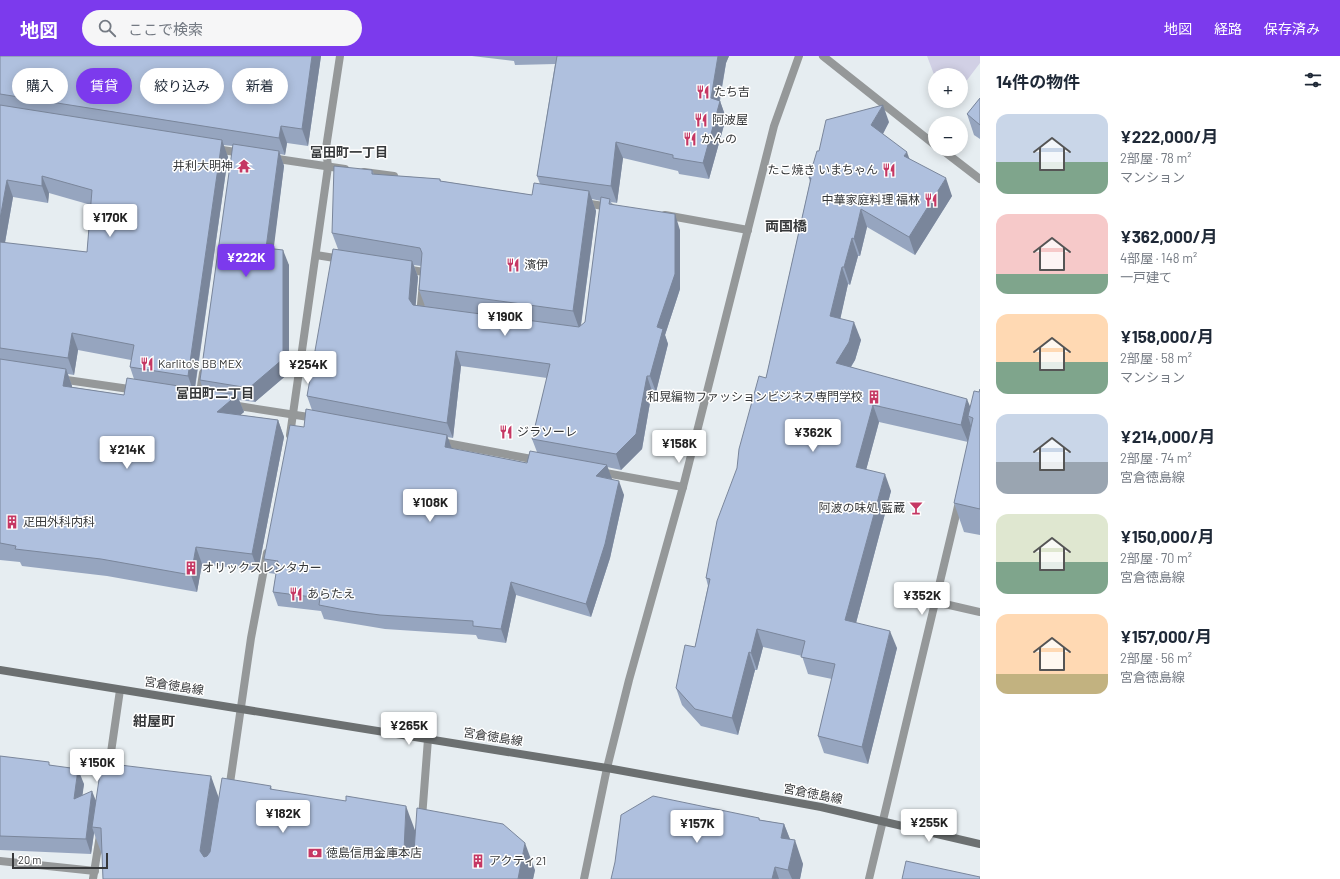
<!DOCTYPE html>
<html lang="ja">
<meta charset="utf-8">
<style>
:root{--surface:#fff;--page:#f6f6f7;--text:#1f2937;--muted:#747a83;--accent:#7c3aed}
body{margin:0;font-family:Barlow,"Noto Sans JP",sans-serif;background:var(--page);color:var(--text);height:100vh;display:flex;flex-direction:column;font-size:15px;white-space:nowrap}
*{box-sizing:border-box;margin:0}
p{font-size:13px;color:var(--muted)}
.icon{flex:none;width:22px;height:22px;fill:none;stroke:currentColor;stroke-width:2;stroke-linecap:round;stroke-linejoin:round}
.map{position:relative;flex:1;overflow:hidden}
.sheet{display:flex;flex-direction:column;background:var(--surface);width:360px}
.sheet>*{flex:none}
.hud{position:absolute;left:12px;top:12px;width:380px;height:36px;display:flex;gap:8px}
.fabs{position:absolute;left:928px;top:12px;display:grid;gap:8px}
.fabs a{display:grid;place-items:center;width:40px;height:40px;border-radius:50%;background:var(--surface);box-shadow:0 2px 10px #0003;font-size:20px}
.scale{position:absolute;left:12px;bottom:10px;width:96px;box-sizing:border-box;padding-left:4px;border:2px solid #36383a;border-top:0;font-size:11px;line-height:14px;white-space:nowrap;color:#36383a;-webkit-text-stroke:3px #fff;paint-order:stroke}
.price{position:absolute;translate:-50% -34px;padding:0 9px;border-radius:4px;background:#fff;color:#222;font-size:13px;line-height:26px;filter:drop-shadow(0 1px 2px #0008)}
.price::after{content:'';position:absolute;left:50%;top:24px;width:12px;height:9px;margin-left:-6px;background:inherit;clip-path:polygon(0 0,100% 0,50% 100%)}
.price.current{background:var(--accent);color:#fff}
ul{padding:0;list-style:none}
li{display:flex;align-items:center;gap:12px;height:100px;padding:0 16px}
li span{display:grid;place-items:center;flex:none;width:112px;height:80px;border-radius:12px;color:#555}
li>.icon{margin-inline-start:auto}
span .icon{width:48px;height:48px;fill:#fffc;stroke-width:1}
li b{font-size:17px}
h2{display:flex;justify-content:space-between;align-items:center;height:48px;padding:0 16px;font-size:17px}
.chip{padding:0 14px;border-radius:18px;background:var(--surface);box-shadow:0 2px 10px #0003;font-size:14px;line-height:36px}
.chip.current{background:var(--accent);color:#fff}
header{display:flex;align-items:center;gap:24px;box-sizing:border-box;height:56px;padding:0 20px;background:var(--accent);color:#fff}
header strong{font-size:19px}
nav{display:flex;gap:22px;margin-inline-start:auto;font-size:14px}
.search{width:280px;height:36px;background:var(--page);display:flex;align-items:center;gap:10px;box-sizing:border-box;padding:0 14px;border-radius:22px;color:var(--muted);font-size:15px}
main{display:flex;flex:1;min-height:0}
.map>svg:first-child{display:block}
.green{fill:#d1d0e5}
.lines{fill:none;stroke-linecap:round;stroke-linejoin:round}
.minor{stroke:#959899;stroke-width:8}
.tertiary{stroke:#959899;stroke-width:8}
.secondary{stroke:#6c7071;stroke-width:8}
.wall{fill:#96a5bf;fill-rule:evenodd}
.shaded-wall{fill:#7a869b}
.building{fill:#afc0de;stroke:#7a869b}
.labels{text-anchor:middle;stroke-width:3;stroke-linejoin:round;paint-order:stroke}
.poi-label{font-size:12px;fill:#36383a;stroke:#fff;text-anchor:start}
.street-label{font-size:12px;fill:#36383a;stroke:#fff}
.neighbourhood-label{font-size:13px;font-weight:bold;fill:#36383a;stroke:#fff}
.quarter-label{font-size:14px;font-weight:bold;fill:#36383a;stroke:#fff}
</style>
<header>
<strong>地図</strong>
<div class="search"><svg class="icon" aria-label="search" viewBox="0 0 24 24"><circle cx="10" cy="10" r="6"/><path d="M15 15l6 6"/></svg>ここで検索</div>
<nav><a>地図</a><a>経路</a><a>保存済み</a></nav>
</header>
<main>
<div class="map">
<svg width="980" height="823" viewBox="0 0 980 823">
<rect width="100%" height="100%" fill="#e6edf1"/>
<polygon class="green" points="927,0 980,0 980,7 961,32 961,19 935,19 935,21"/>
<g class="lines">
<g class="minor">
<polyline points="216,93 242,97"/>
<polyline points="271,102 345,113"/>
<polyline points="364,116 394,120"/>
<polyline points="584,147 610,151"/>
<polyline points="665,159 748,174"/>
<polyline points="316,199 341,203"/>
<polyline points="405,213 424,216 420,259"/>
<polyline points="60,323 136,334"/>
<polyline points="199,343 203,317"/>
<polyline points="232,349 315,362"/>
<polyline points="290,379 328,111 326,92 340,0"/>
<polyline points="441,386 537,404"/>
<polyline points="600,416 683,431"/>
<polyline points="936,546 980,556"/>
<polyline points="107,724 120,634"/>
<polyline points="229,734 251,582 267,497"/>
<polyline points="422,762 428,683"/>
<polyline points="0,805 95,815"/>
<polyline points="93,823 100,779"/>
<polyline points="869,823 959,446"/>
</g>
<g class="tertiary">
<polyline points="823,0 935,89"/>
<polyline points="941,93 980,123"/>
<polyline points="584,823 607,712 629,624 683,431 774,70 799,0"/>
</g>
<polyline class="secondary" points="0,614 607,712 821,751 980,788"/>
</g>
<g class="wall">
<path d="M0,0H321L308,90L287,87L285,99L280,98L284,110L273,193L289,209V317L255,346L239,344L244,356L240,359L278,364L284,381L258,515L202,508L197,536L107,520L22,510L20,506L0,504ZM223,89L233,90L200,324L203,334L195,333L228,101ZM49,137L91,149L87,196L5,187L13,141L48,147ZM78,294L131,304L130,311L134,323L124,339L72,331V330L68,318L74,319Z"/>
<path d="M472,0H729L726,7L720,45L726,62L709,123L679,118L678,115L623,102L617,147L611,146L612,148L680,174V233L665,279L668,288L656,336L652,335L642,393L621,414L607,411L612,423L624,439L610,502L591,561L516,539L506,587L478,583L476,579L385,573L355,568L324,563L321,555L278,550L273,536L276,518L269,517L264,503L304,371L312,354L307,340L338,193L332,177L372,114L374,118L440,123L441,125L532,139L540,128L537,120L555,8L515,9L514,5ZM592,143L601,145L585,266L581,270L596,155ZM414,209L421,210L419,234L425,250L415,249L418,221ZM461,310L547,322L532,383L537,396L527,407L452,393L447,381L453,382Z"/>
<polygon points="980,42 980,83 974,79 967,58"/>
<polygon points="889,66 883,78 910,103 952,140 915,199 867,171 860,200 858,200 850,229 848,228 840,263 861,284 855,304 851,311 970,351 979,336 980,333 980,479 964,476 954,447 968,386 879,366 866,414 891,435 856,567 897,592 868,708 824,697 818,680 832,623 808,618 802,600 763,591 757,614 755,614 738,679 701,670 682,649 676,632 695,591 708,530 706,522 766,322 810,126 809,122 819,95"/>
<polygon points="0,700 51,709 84,728 82,739 96,744 219,742 271,730 272,734 416,776 535,814 533,823 103,823 102,799 94,777 91,798 0,794"/>
<polygon points="759,762 760,764 784,768 790,783 803,808 800,823 611,823"/>
</g>
<g class="shaded-wall">
<polygon points="312,0 321,0 308,90 302,73"/>
<polygon points="718,0 729,0 726,7 719,47 720,45 726,62 709,123 703,107 711,42"/>
<polygon points="883,49 889,66 878,87 871,69"/>
<polygon points="281,70 287,87 285,99 279,82"/>
<polygon points="222,84 228,101 194,337 188,320"/>
<polygon points="616,86 623,102 617,147 611,130"/>
<polygon points="279,95 284,110 272,206 266,192"/>
<polygon points="907,96 913,113 904,100"/>
<polygon points="42,120 49,137 48,147 42,130"/>
<polygon points="946,122 952,140 915,199 909,181"/>
<polygon points="7,124 13,141 2,203 0,197 0,163"/>
<polygon points="589,135 596,155 580,275 573,255"/>
<polygon points="861,153 867,171 860,200 854,183"/>
<polygon points="675,158 680,174 680,233 665,279 668,288 656,336 650,320"/>
<polygon points="852,182 858,200 850,229 844,211"/>
<polygon points="283,194 289,209 289,317 255,346 249,332"/>
<polygon points="412,205 418,221 415,258 409,243"/>
<polygon points="842,211 848,228 837,278 830,260"/>
<polygon points="854,266 861,284 855,304 842,325 836,307"/>
<polygon points="72,277 78,294 74,319 68,302"/>
<polygon points="456,295 461,310 453,382 447,367"/>
<polygon points="66,313 72,330 70,347 63,330"/>
<polygon points="647,320 652,335 642,393 621,414 616,398"/>
<polygon points="237,339 244,356 224,373 217,356"/>
<polygon points="967,343 974,360 968,360 971,370 968,386 961,369"/>
<polygon points="873,349 879,366 862,429 856,411"/>
<polygon points="278,364 284,381 258,515 252,498"/>
<polygon points="447,379 452,393 445,391"/>
<polygon points="607,409 612,423 596,420"/>
<polygon points="885,418 891,435 852,582 845,564"/>
<polygon points="619,425 624,439 610,502 591,561 586,548"/>
<polygon points="196,491 202,508 197,536 191,519"/>
<polygon points="511,526 516,539 506,587 501,573"/>
<polygon points="757,573 763,591 757,614 751,597"/>
<polygon points="890,575 897,592 868,708 862,691"/>
<polygon points="749,596 755,614 738,679 732,662"/>
<polygon points="78,713 84,728 80,758 74,743"/>
<polygon points="211,720 221,748 210,822 200,795"/>
<polygon points="92,735 98,750 92,771 94,777 91,798 86,783"/>
<polygon points="406,750 416,777 414,823 404,795"/>
<polygon points="784,768 793,791 781,782"/>
<polygon points="795,784 803,808 800,823 792,823 788,814"/>
<polygon points="525,787 535,814 533,823 518,823"/>
<polygon points="775,811 779,823 772,823"/>
</g>
<g class="building">
<polygon points="0,0 312,0 302,73 281,70 279,82 0,38"/>
<polygon points="557,0 718,0 711,42 720,45 703,107 673,102 673,99 616,86 611,130 537,120"/>
<polygon points="980,42 980,69 967,58"/>
<polygon points="0,49 222,84 188,320 130,311 134,289 72,277 68,302 0,292 0,186 87,196 92,134 42,120 42,130 7,124 0,163"/>
<polygon points="883,49 871,69 907,96 904,100 946,122 909,181 861,153 854,183 852,182 844,211 842,211 830,260 854,266 849,286 836,307 967,343 961,369 873,349 856,411 885,418 845,564 890,575 862,691 818,680 835,608 801,601 805,585 757,573 751,597 749,596 732,662 695,653 676,632 685,589 695,591 710,523 706,522 717,465 737,412 739,393 759,320 766,322 811,122 809,122 817,95 819,95 826,64"/>
<polygon points="233,88 279,95 266,192 283,194 283,303 249,332 200,324"/>
<polygon points="334,110 372,114 372,118 440,123 440,125 532,139 534,127 589,135 573,255 419,234 422,197 420,192 332,177"/>
<polygon points="601,141 610,143 609,148 675,158 675,218 657,271 663,273 650,320 647,320 636,378 616,398 532,383 550,308 456,295 447,367 307,340 333,193 412,205 409,243 413,249 579,271 585,266"/>
<polygon points="0,303 66,313 63,330 124,339 127,322 237,339 217,356 278,364 252,498 196,491 191,519 101,503 15,493 16,490 0,487"/>
<polygon points="980,333 980,453 954,447 973,362 968,360 974,335 979,336"/>
<polygon points="306,353 447,379 445,391 527,407 530,395 607,409 596,420 619,425 605,488 586,548 511,526 501,573 473,570 473,565 380,559 350,555 319,549 320,542 273,536 278,505 264,503 290,369 304,371"/>
<polygon points="0,700 49,706 49,709 78,713 74,743 92,735 86,783 0,780"/>
<polygon points="120,709 211,720 200,795 204,801 207,800 210,796 222,722 271,730 270,733 346,745 346,740 406,750 404,795 408,801 412,800 414,796 417,752 503,768 525,787 518,823 103,823 101,772 92,771 100,717"/>
<polygon points="653,740 759,762 759,764 784,768 781,782 795,784 788,814 775,811 772,823 611,823 615,806 621,759"/>
<polygon points="906,805 980,821 980,823 902,823"/>
</g>
<defs>
<g id="restaurant-bare" transform="scale(1.08)"><path d="M-5-6h1v4h1v-4h1v4h1v-4h1v5L-1.5 .5V6h-2V.5L-5-1ZM5-6V6H3V1.5H1.5Q1.5-4 5-6Z" fill="#c53763" stroke="#fff" stroke-width="2.5" paint-order="stroke"/></g>
<g id="temple-bare" transform="scale(1.08)"><path d="M0-6L5-2H3V0L6.5 2.5H4V6H1.5V3h-3V6H-4V2.5H-6.5L-3 0V-2H-5Z" fill="#c53763" stroke="#fff" stroke-width="2.5" paint-order="stroke"/></g>
<g id="building-bare" transform="scale(1.08)"><path d="M-4-6H4V6H1V3H-1V6H-4ZM-2.5-4.3h1.7v1.8h-1.7ZM.8-4.3h1.7v1.8H.8ZM-2.5-1h1.7V.8h-1.7ZM.8-1h1.7V.8H.8Z" fill="#c53763" stroke="#fff" stroke-width="2.5" paint-order="stroke"/></g>
<g id="bar-bare" transform="scale(1.08)"><path d="M-6-5H6L.8 .8V4.5H3.5V6h-7V4.5H-.8V.8Z" fill="#c53763" stroke="#fff" stroke-width="2.5" paint-order="stroke"/></g>
<g id="bank-bare" transform="scale(1.08)"><path d="M-6-4H6V4H-6ZM0-2.3a2.3 2.3 0 1 0 0 4.6a2.3 2.3 0 1 0 0-4.6Z" fill="#c53763" stroke="#fff" stroke-width="2.5" paint-order="stroke"/></g>
</defs>
<g fill-rule="evenodd">
<use href="#restaurant-bare" x="703" y="36"/>
<use href="#restaurant-bare" x="701" y="64"/>
<use href="#restaurant-bare" x="690" y="83"/>
<use href="#temple-bare" x="244" y="110"/>
<use href="#restaurant-bare" x="889" y="114"/>
<use href="#restaurant-bare" x="931" y="144"/>
<use href="#restaurant-bare" x="513" y="209"/>
<use href="#restaurant-bare" x="147" y="308"/>
<use href="#building-bare" x="874" y="341"/>
<use href="#restaurant-bare" x="506" y="376"/>
<use href="#bar-bare" x="916" y="452"/>
<use href="#building-bare" x="12" y="466"/>
<use href="#building-bare" x="191" y="512"/>
<use href="#restaurant-bare" x="296" y="538"/>
<use href="#bank-bare" x="315" y="797"/>
<use href="#building-bare" x="478" y="805"/>
</g>
<g class="labels">
<g class="poi-label">
<text x="714" y="40">たち吉</text>
<text x="712" y="68">阿波屋</text>
<text x="701" y="87">かんの</text>
<text x="233" y="114" text-anchor="end">井利大明神</text>
<text x="878" y="118" text-anchor="end">たこ焼き いまちゃん</text>
<text x="920" y="148" text-anchor="end">中華家庭料理 福林</text>
<text x="524" y="213">濱伊</text>
<text x="158" y="312">Karlito's BB MEX</text>
<text x="863" y="345" text-anchor="end">和晃編物ファッションビジネス専門学校</text>
<text x="517" y="380">ジラソーレ</text>
<text x="905" y="456" text-anchor="end">阿波の味処 藍蔵</text>
<text x="23" y="470">疋田外科内科</text>
<text x="202" y="516">オリックスレンタカー</text>
<text x="307" y="542">あらたえ</text>
<text x="326" y="801">徳島信用金庫本店</text>
<text x="489" y="809">アクティ21</text>
</g>
<g class="street-label">
<text transform="translate(174 630) rotate(9)" y="4">宮倉徳島線</text>
<text transform="translate(493 681) rotate(9)" y="4">宮倉徳島線</text>
<text transform="translate(813 738) rotate(11)" y="4">宮倉徳島線</text>
</g>
<g class="neighbourhood-label">
<text x="349" y="101">富田町一丁目</text>
<text x="215" y="342">富田町二丁目</text>
</g>
<g class="quarter-label">
<text x="786" y="175">両国橋</text>
<text x="154" y="670">紺屋町</text>
</g>
</g>
</svg>
<div class="fabs">
<a>+</a>
<a>−</a>
</div>
<div class="scale">20 m</div>
<b class="price" style="left:110px;top:182px">¥170K</b>
<b class="price current" style="left:246px;top:222px">¥222K</b>
<b class="price" style="left:505px;top:281px">¥190K</b>
<b class="price" style="left:308px;top:329px">¥254K</b>
<b class="price" style="left:813px;top:397px">¥362K</b>
<b class="price" style="left:679px;top:408px">¥158K</b>
<b class="price" style="left:127px;top:414px">¥214K</b>
<b class="price" style="left:430px;top:467px">¥108K</b>
<b class="price" style="left:922px;top:560px">¥352K</b>
<b class="price" style="left:409px;top:690px">¥265K</b>
<b class="price" style="left:97px;top:727px">¥150K</b>
<b class="price" style="left:283px;top:778px">¥182K</b>
<b class="price" style="left:929px;top:787px">¥255K</b>
<b class="price" style="left:697px;top:788px">¥157K</b>
<div class="hud">
<a class="chip">購入</a>
<a class="chip current">賃貸</a>
<a class="chip">絞り込み</a>
<a class="chip">新着</a>
</div>
</div>
<section class="sheet">
<h2>14件の物件<svg class="icon" aria-label="filters" viewBox="0 0 24 24"><path d="M4 7h16M4 17h16"/><circle cx="9" cy="7" r="2"/><circle cx="15" cy="17" r="2"/></svg></h2>
<ul>
<li><span style="background:linear-gradient(#c9d6e8 60%,#7fa58c 0)"><svg class="icon" aria-label="home" viewBox="0 0 24 24"><path d="M3 11l9-7 9 7M6 9v11h12V9"/></svg></span><div><b>¥222,000/月</b><p>2部屋 · 78 m²</p><p>マンション</p></div></li>
<li><span style="background:linear-gradient(#f6c9c9 75%,#7fa58c 0)"><svg class="icon" aria-label="home" viewBox="0 0 24 24"><path d="M3 11l9-7 9 7M6 9v11h12V9"/></svg></span><div><b>¥362,000/月</b><p>4部屋 · 148 m²</p><p>一戸建て</p></div></li>
<li><span style="background:linear-gradient(#ffd9b3 60%,#7fa58c 0)"><svg class="icon" aria-label="home" viewBox="0 0 24 24"><path d="M3 11l9-7 9 7M6 9v11h12V9"/></svg></span><div><b>¥158,000/月</b><p>2部屋 · 58 m²</p><p>マンション</p></div></li>
<li><span style="background:linear-gradient(#c9d6e8 60%,#9aa5b1 0)"><svg class="icon" aria-label="home" viewBox="0 0 24 24"><path d="M3 11l9-7 9 7M6 9v11h12V9"/></svg></span><div><b>¥214,000/月</b><p>2部屋 · 74 m²</p><p>宮倉徳島線</p></div></li>
<li><span style="background:linear-gradient(#dfe7d0 60%,#7fa58c 0)"><svg class="icon" aria-label="home" viewBox="0 0 24 24"><path d="M3 11l9-7 9 7M6 9v11h12V9"/></svg></span><div><b>¥150,000/月</b><p>2部屋 · 70 m²</p><p>宮倉徳島線</p></div></li>
<li><span style="background:linear-gradient(#ffd9b3 75%,#c2b280 0)"><svg class="icon" aria-label="home" viewBox="0 0 24 24"><path d="M3 11l9-7 9 7M6 9v11h12V9"/></svg></span><div><b>¥157,000/月</b><p>2部屋 · 56 m²</p><p>宮倉徳島線</p></div></li>
</ul>
</section>
</main>
